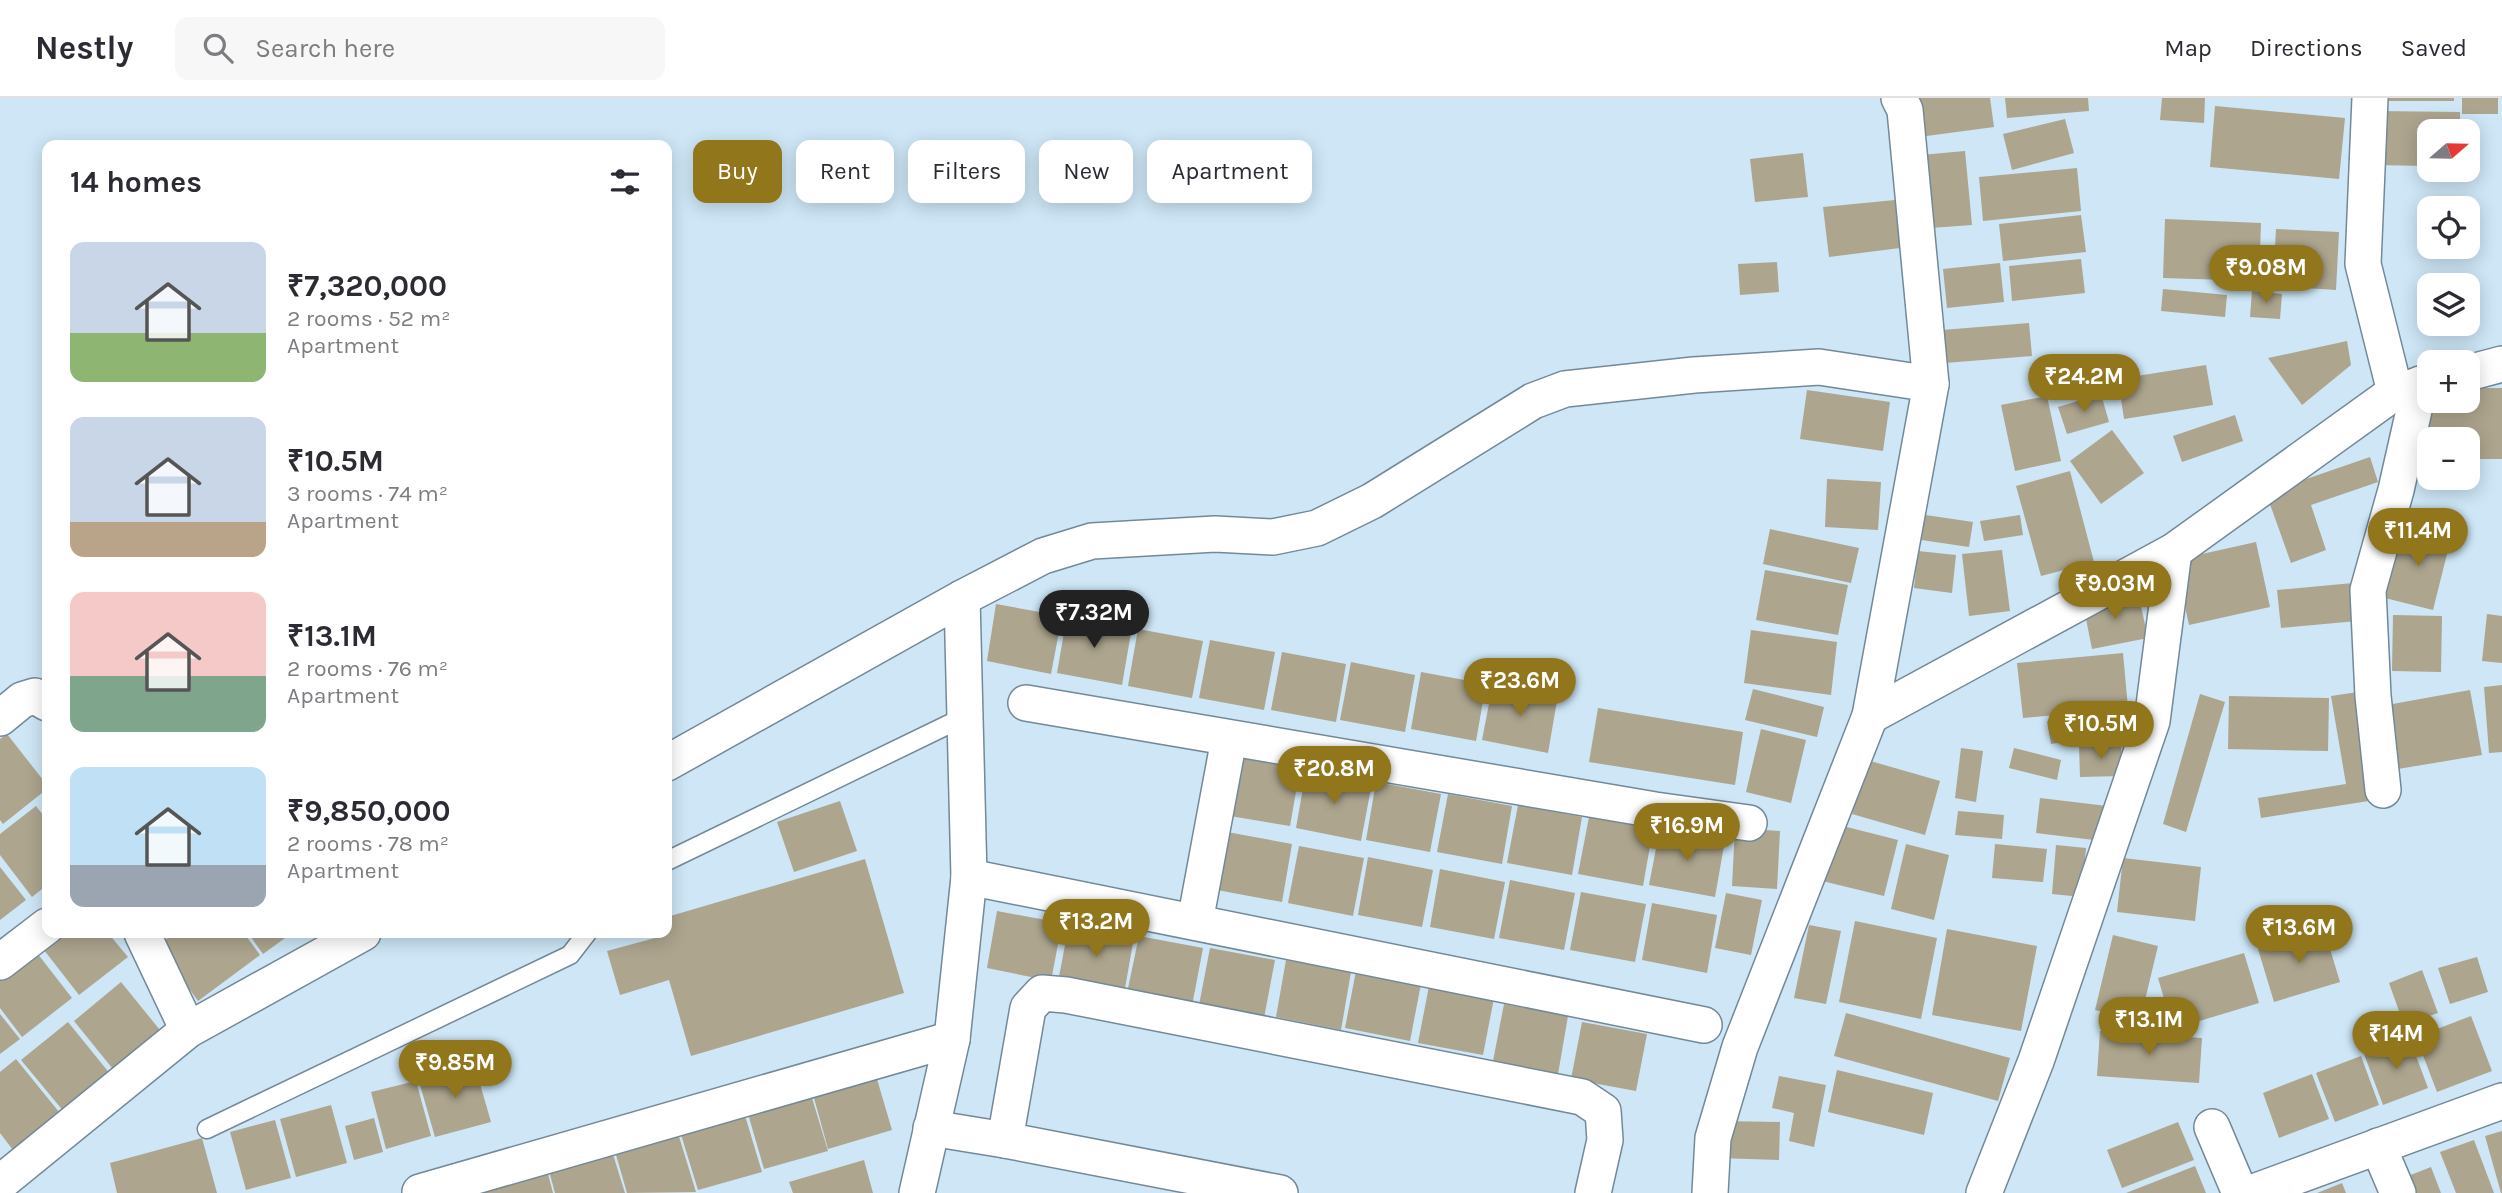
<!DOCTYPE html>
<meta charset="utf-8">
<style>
:root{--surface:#fff;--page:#f7f7f7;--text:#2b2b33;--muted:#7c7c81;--line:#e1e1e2;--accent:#92761c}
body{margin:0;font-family:Karla,sans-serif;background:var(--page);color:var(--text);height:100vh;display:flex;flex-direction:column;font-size:26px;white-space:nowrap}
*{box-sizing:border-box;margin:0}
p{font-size:23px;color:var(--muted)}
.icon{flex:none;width:38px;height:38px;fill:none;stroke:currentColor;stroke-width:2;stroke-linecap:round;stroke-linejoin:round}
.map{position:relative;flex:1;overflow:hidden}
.side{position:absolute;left:42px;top:42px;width:630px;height:798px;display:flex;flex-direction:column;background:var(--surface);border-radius:14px;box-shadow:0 4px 18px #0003}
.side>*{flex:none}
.banner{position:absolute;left:693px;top:42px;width:665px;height:63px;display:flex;gap:14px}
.needle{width:46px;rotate:70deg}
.fabs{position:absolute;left:2417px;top:21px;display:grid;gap:14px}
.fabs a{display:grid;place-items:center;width:63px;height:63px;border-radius:14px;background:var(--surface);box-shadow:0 4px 18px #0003;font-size:35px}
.price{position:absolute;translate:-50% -60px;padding:0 16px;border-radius:24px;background:var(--accent);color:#fff;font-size:23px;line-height:46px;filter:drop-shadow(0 2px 4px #0008)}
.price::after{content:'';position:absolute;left:50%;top:42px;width:21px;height:16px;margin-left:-10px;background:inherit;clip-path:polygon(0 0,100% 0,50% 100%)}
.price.selected{background:#222;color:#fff}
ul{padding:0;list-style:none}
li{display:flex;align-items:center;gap:21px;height:175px;padding:0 28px}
li span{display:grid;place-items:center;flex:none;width:196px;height:140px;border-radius:14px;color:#555}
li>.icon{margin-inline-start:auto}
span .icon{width:84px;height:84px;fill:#fffc;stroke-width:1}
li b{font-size:30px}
h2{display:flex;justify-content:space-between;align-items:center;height:84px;padding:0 28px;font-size:30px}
.chip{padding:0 24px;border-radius:14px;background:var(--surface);box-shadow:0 4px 18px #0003;font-size:24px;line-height:63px}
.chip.selected{background:var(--accent);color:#fff}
header{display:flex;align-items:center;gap:42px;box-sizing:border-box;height:98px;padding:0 35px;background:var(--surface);border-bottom:2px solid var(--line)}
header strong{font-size:33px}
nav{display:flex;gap:38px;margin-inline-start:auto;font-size:24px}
.search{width:490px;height:63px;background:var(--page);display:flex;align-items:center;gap:18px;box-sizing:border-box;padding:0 24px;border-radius:14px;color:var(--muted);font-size:26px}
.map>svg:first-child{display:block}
.building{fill:#ada58e}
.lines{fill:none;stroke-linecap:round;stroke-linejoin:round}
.service-casing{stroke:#738998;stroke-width:21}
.minor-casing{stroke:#738998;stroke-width:38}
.service{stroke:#fff;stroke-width:18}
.minor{stroke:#fff;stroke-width:35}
</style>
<header>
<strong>Nestly</strong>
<div class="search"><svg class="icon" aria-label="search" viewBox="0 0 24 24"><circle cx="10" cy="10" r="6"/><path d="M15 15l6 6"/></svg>Search here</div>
<nav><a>Map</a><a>Directions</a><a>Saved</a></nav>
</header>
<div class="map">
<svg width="2502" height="1095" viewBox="0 0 2502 1095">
<rect width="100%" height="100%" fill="#cee6f6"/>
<g class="building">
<polygon points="1914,0 1990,0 1994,29 1919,39"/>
<polygon points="2005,0 2088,0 2089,13 2007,20"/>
<polygon points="2162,0 2205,0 2204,25 2160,22"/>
<rect x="2386" y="0" width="68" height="3"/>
<rect x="2462" y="0" width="36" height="16"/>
<polygon points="2215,8 2345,20 2339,81 2210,69"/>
<polygon points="2376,13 2460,14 2460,33 2429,33 2429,68 2375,67"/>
<polygon points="2065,21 2074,55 2012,72 2003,36"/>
<polygon points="1965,53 1972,127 1917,131 1910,58"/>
<polygon points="1803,55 1808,99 1755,104 1750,61"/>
<polygon points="2077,70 2081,113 1983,123 1979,79"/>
<polygon points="1895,102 1900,150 1829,159 1823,109"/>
<polygon points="2081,117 2086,154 2003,163 1999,126"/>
<polygon points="2165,121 2261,125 2259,183 2163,180"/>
<polygon points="2424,125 2429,125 2429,149 2459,149 2459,153 2424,153"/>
<polygon points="2276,131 2339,134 2336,192 2273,188"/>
<polygon points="2081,161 2085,195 2012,203 2009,168"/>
<polygon points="1777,164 1779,194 1740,197 1738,166"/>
<polygon points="2000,165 2004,204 1947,210 1943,171"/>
<polygon points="2163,191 2227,197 2225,219 2161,213"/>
<polygon points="2252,193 2282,196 2280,221 2250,219"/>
<polygon points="2029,225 2032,258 1945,265 1942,232"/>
<polygon points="2347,243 2351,267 2302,307 2268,260"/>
<polygon points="2206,267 2213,307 2124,321 2118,281"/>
<polygon points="2468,290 2502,290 2502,361 2468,361 2468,341 2428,341 2427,303 2468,303"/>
<polygon points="1807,292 1890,304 1883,353 1800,341"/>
<polygon points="2101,296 2109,324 2067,336 2058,309"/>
<polygon points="2047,298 2061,363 2015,373 2001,307"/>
<polygon points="2235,317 2243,343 2182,364 2173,338"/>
<polygon points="2112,332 2144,375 2101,406 2070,363"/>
<polygon points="2370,359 2378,384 2311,407 2326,452 2291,465 2266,395"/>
<polygon points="2070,373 2094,464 2041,478 2016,388"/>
<polygon points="1827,381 1881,384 1878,432 1825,429"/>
<polygon points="1912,415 1973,424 1969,449 1908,440"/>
<polygon points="2020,417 2023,437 1984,443 1980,423"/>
<polygon points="2402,428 2451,440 2433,512 2385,500"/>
<polygon points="1770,431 1859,450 1851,485 1763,466"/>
<polygon points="2256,444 2270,509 2189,527 2175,462"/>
<polygon points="2002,452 2010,513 1969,518 1962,456"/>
<polygon points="1918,453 1956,457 1952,495 1914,490"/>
<polygon points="1765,472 1848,487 1838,537 1756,522"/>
<polygon points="2353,485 2357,523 2281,530 2277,492"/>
<polygon points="2138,495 2148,540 2092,551 2083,506"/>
<polygon points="996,506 1062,518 1051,576 987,563"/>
<polygon points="2487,516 2502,518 2502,565 2482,563"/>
<polygon points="1067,517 1132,529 1122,587 1057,575"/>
<polygon points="2393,517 2442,518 2441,574 2392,573"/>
<polygon points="1138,531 1203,543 1192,600 1128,588"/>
<polygon points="1751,532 1837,544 1831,597 1744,585"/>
<polygon points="1210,542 1275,554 1264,612 1199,600"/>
<polygon points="1282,554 1346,566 1336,624 1271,612"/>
<polygon points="2123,555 2128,610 2023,620 2017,565"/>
<polygon points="1351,564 1415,577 1405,634 1340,622"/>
<polygon points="1421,574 1486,586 1476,643 1411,631"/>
<polygon points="1493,585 1558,597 1548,655 1482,642"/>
<polygon points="2502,587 2502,654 2489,655 2484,589"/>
<polygon points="1753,591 1824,609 1817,639 1745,622"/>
<polygon points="2470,592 2482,657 2398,671 2387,607"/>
<polygon points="2358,594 2375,702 2261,720 2258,700 2346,686 2331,598"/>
<polygon points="2200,596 2225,604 2186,734 2163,726"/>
<polygon points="2229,598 2329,600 2328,653 2228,651"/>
<polygon points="1598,610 1743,634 1735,687 1589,664"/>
<polygon points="2117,612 2121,635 2051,646 2047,623"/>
<polygon points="1761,631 1806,642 1791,705 1746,694"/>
<polygon points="7,636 47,687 47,691 3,726 0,722 0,641"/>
<polygon points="2121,646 2122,678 2080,679 2079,648"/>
<polygon points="1961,650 1983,653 1976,704 1955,700"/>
<polygon points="2014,650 2061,662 2057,682 2009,670"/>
<polygon points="1235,659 1300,671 1290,728 1224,717"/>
<polygon points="1867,662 1940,683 1925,737 1852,716"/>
<polygon points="1306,673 1372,685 1361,743 1296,730"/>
<polygon points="1376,684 1441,696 1430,754 1366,742"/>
<polygon points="1448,696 1512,708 1502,766 1437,754"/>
<polygon points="2040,700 2107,708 2102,743 2036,735"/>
<polygon points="840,703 857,753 794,774 777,724"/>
<polygon points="1518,707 1582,719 1572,777 1507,765"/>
<polygon points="36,708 47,722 47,787 32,799 0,757 0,736"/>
<polygon points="1958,713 2004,717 2002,741 1955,737"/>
<polygon points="1589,719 1653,731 1643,788 1578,776"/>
<polygon points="1831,725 1898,742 1884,798 1818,782"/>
<polygon points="1660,730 1725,742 1715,799 1649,787"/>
<polygon points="1735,730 1780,733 1777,791 1732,788"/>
<polygon points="1227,734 1292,746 1282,804 1217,792"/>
<polygon points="1906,746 1949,757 1934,822 1891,811"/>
<polygon points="1995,746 2047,751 2043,784 1992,780"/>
<polygon points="2056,747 2086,750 2082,799 2052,796"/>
<polygon points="1299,748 1364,760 1353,818 1288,805"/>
<polygon points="1368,759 1433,772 1422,829 1358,817"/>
<polygon points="2123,760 2201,769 2195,823 2117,814"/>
<polygon points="865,761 904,895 691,958 669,882 620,897 607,853 655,840 653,835 667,835 667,819"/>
<polygon points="0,769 26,802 0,822"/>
<polygon points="1440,771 1505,784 1494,841 1430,829"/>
<polygon points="1510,782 1575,795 1564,852 1499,840"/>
<polygon points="1581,794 1646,806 1635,864 1570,852"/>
<polygon points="1726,795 1762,802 1751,857 1715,850"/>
<polygon points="1652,805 1717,817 1707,875 1642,862"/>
<polygon points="997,813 1062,825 1051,883 987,870"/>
<polygon points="1855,823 1937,840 1921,921 1839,904"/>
<polygon points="1069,826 1134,839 1124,896 1058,884"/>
<polygon points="1809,827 1841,833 1826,906 1794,900"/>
<polygon points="1947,831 2037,848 2021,933 1932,917"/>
<polygon points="2324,831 2340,884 2274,904 2258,851"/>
<polygon points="47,835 108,835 128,859 79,897 37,843"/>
<polygon points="175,835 244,835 260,857 198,903 158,847"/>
<polygon points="248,835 292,835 263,856"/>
<polygon points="2113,837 2158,848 2140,923 2095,912"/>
<polygon points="1139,838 1203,850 1192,908 1127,895"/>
<polygon points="30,846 72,900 22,939 0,910 0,869"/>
<polygon points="1210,850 1275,862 1264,920 1199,907"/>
<polygon points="2244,855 2259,905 2173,931 2158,880"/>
<polygon points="2477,859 2488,894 2450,906 2438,870"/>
<polygon points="1286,862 1351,874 1341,932 1276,919"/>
<polygon points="2422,872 2438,915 2404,927 2389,885"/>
<polygon points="1356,873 1421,886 1410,943 1345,930"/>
<polygon points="121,884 164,937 117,976 74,923"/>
<polygon points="1429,888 1494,900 1483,957 1418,945"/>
<polygon points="1504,906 1568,918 1558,976 1493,963"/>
<polygon points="1846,915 2010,960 1998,1003 1834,958"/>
<polygon points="0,916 20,941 0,956"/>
<polygon points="2471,918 2492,973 2437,994 2416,939"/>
<polygon points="68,924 111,977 65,1015 21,962"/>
<polygon points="1582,924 1647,936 1636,993 1571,981"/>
<polygon points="2100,933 2202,940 2199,985 2097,978"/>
<polygon points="2409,939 2428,990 2383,1007 2364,956"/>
<polygon points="2361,958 2379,1007 2335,1024 2316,975"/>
<polygon points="16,961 59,1014 13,1052 0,1035 0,974"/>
<polygon points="474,965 491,1024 435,1039 418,980"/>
<polygon points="874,971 892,1032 828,1051 811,989"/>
<polygon points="1837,972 1933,995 1924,1037 1828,1014"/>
<polygon points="2312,976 2329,1021 2279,1040 2263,995"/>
<polygon points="1779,978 1826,987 1814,1049 1789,1043 1794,1015 1772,1010"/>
<polygon points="416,983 431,1038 386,1051 371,994"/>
<polygon points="809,990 828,1053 764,1071 746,1009"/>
<polygon points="331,1007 347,1065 296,1079 280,1021"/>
<polygon points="743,1011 762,1074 698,1092 679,1030"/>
<polygon points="374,1020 383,1054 354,1062 345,1028"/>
<polygon points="275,1022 291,1080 246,1092 230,1034"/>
<polygon points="1719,1023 1780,1024 1779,1062 1718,1060"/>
<polygon points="2178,1024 2194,1062 2122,1090 2107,1052"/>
<polygon points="677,1032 696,1094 627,1095 614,1050"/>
<polygon points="2502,1033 2502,1095 2501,1095 2485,1038"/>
<polygon points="202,1040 217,1095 117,1095 110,1065"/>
<polygon points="2474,1042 2494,1095 2456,1095 2440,1054"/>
<polygon points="611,1050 625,1095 555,1095 548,1069"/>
<polygon points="864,1062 873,1095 793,1095 789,1084"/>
<polygon points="2195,1068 2206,1095 2126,1095"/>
<polygon points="2431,1069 2441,1095 2409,1095 2403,1080"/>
<polygon points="547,1072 553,1095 485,1095 483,1090"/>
<polygon points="2342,1085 2346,1095 2317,1095"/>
</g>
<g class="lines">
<g class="service-casing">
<g id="service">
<polyline points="667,763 966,618"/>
<polyline points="207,1031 570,857 587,835"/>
</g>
</g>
<g class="minor-casing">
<g id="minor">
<polyline points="2370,0 2363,166 2395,294"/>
<polyline points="2468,275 2502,266"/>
<polyline points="1026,605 1655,712 1749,725"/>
<polyline points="1870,618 2174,453 2395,294 2429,284"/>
<polyline points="0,620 22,602 35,598 47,605"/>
<polyline points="667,665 962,500 1043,458 1092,443 1215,436 1273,439 1317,430 1372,403 1533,303 1565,291 1694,277 1819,269 1931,286"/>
<polyline points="2383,692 2373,598 2368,492 2396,392 2420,286"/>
<polyline points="969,779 1704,927"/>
<polyline points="1195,824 1229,641"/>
<polyline points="142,835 188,932"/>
<polyline points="0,864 47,828"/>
<polyline points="2212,1029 2240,1095"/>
<polyline points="931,1030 1005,1042 1280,1095"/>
<polyline points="1005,1042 1028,910 1042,895 1066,897 1582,999 1603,1013 1605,1042 1593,1095"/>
<polyline points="2378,1048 2398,1095"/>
<polyline points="0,1085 188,932 363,835"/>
<polyline points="420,1094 952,941"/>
<polyline points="917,1095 952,941 969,779 962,500"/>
<polyline points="1710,1095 1713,1040 1740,949 1870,618 1931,286 1905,12 1899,0"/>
<polyline points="1984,1095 2036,963 2152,623 2174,453"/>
<polyline points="2251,1095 2502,1003"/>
</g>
</g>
<use href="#service" class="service"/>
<use href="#minor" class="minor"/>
</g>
</svg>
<div class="fabs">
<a><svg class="needle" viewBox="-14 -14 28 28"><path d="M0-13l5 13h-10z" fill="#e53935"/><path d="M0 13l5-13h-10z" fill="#7c7c81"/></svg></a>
<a><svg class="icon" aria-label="locate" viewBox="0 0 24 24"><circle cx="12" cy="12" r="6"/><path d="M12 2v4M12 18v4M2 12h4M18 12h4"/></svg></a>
<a><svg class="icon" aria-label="layers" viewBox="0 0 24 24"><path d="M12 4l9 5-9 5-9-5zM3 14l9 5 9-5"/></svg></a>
<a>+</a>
<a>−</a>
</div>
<b class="price" style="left:2266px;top:207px">₹9.08M</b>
<b class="price" style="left:2084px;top:316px">₹24.2M</b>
<b class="price" style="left:2418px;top:470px">₹11.4M</b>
<b class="price" style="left:2115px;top:523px">₹9.03M</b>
<b class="price selected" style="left:1094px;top:552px">₹7.32M</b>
<b class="price" style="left:1520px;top:620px">₹23.6M</b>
<b class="price" style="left:2101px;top:663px">₹10.5M</b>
<b class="price" style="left:1334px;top:708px">₹20.8M</b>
<b class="price" style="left:1687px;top:765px">₹16.9M</b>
<b class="price" style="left:1096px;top:861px">₹13.2M</b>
<b class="price" style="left:2299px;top:867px">₹13.6M</b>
<b class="price" style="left:2149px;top:959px">₹13.1M</b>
<b class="price" style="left:2396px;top:973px">₹14M</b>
<b class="price" style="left:455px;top:1002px">₹9.85M</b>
<div class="banner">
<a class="chip selected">Buy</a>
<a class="chip">Rent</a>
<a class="chip">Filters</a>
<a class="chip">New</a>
<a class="chip">Apartment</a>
</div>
<section class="side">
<h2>14 homes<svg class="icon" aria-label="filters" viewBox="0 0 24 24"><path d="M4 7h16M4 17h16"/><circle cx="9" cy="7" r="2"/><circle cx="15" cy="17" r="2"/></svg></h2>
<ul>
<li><span style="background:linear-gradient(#c9d6e8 65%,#8fb573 0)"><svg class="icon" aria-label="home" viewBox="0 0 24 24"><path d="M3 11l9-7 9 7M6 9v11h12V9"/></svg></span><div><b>₹7,320,000</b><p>2 rooms · 52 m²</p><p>Apartment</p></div></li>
<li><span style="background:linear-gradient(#c9d6e8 75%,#b9a48a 0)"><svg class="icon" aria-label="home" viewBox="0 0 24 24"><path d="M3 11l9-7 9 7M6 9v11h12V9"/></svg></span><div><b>₹10.5M</b><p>3 rooms · 74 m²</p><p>Apartment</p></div></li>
<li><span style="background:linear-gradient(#f6c9c9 60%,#7fa58c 0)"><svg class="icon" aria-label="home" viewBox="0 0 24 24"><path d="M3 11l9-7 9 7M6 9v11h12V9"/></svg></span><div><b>₹13.1M</b><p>2 rooms · 76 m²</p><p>Apartment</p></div></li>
<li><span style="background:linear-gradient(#bfe0f5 70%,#9aa5b1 0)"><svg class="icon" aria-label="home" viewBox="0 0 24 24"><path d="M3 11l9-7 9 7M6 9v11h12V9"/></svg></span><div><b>₹9,850,000</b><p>2 rooms · 78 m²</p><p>Apartment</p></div></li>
</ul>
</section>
</div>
